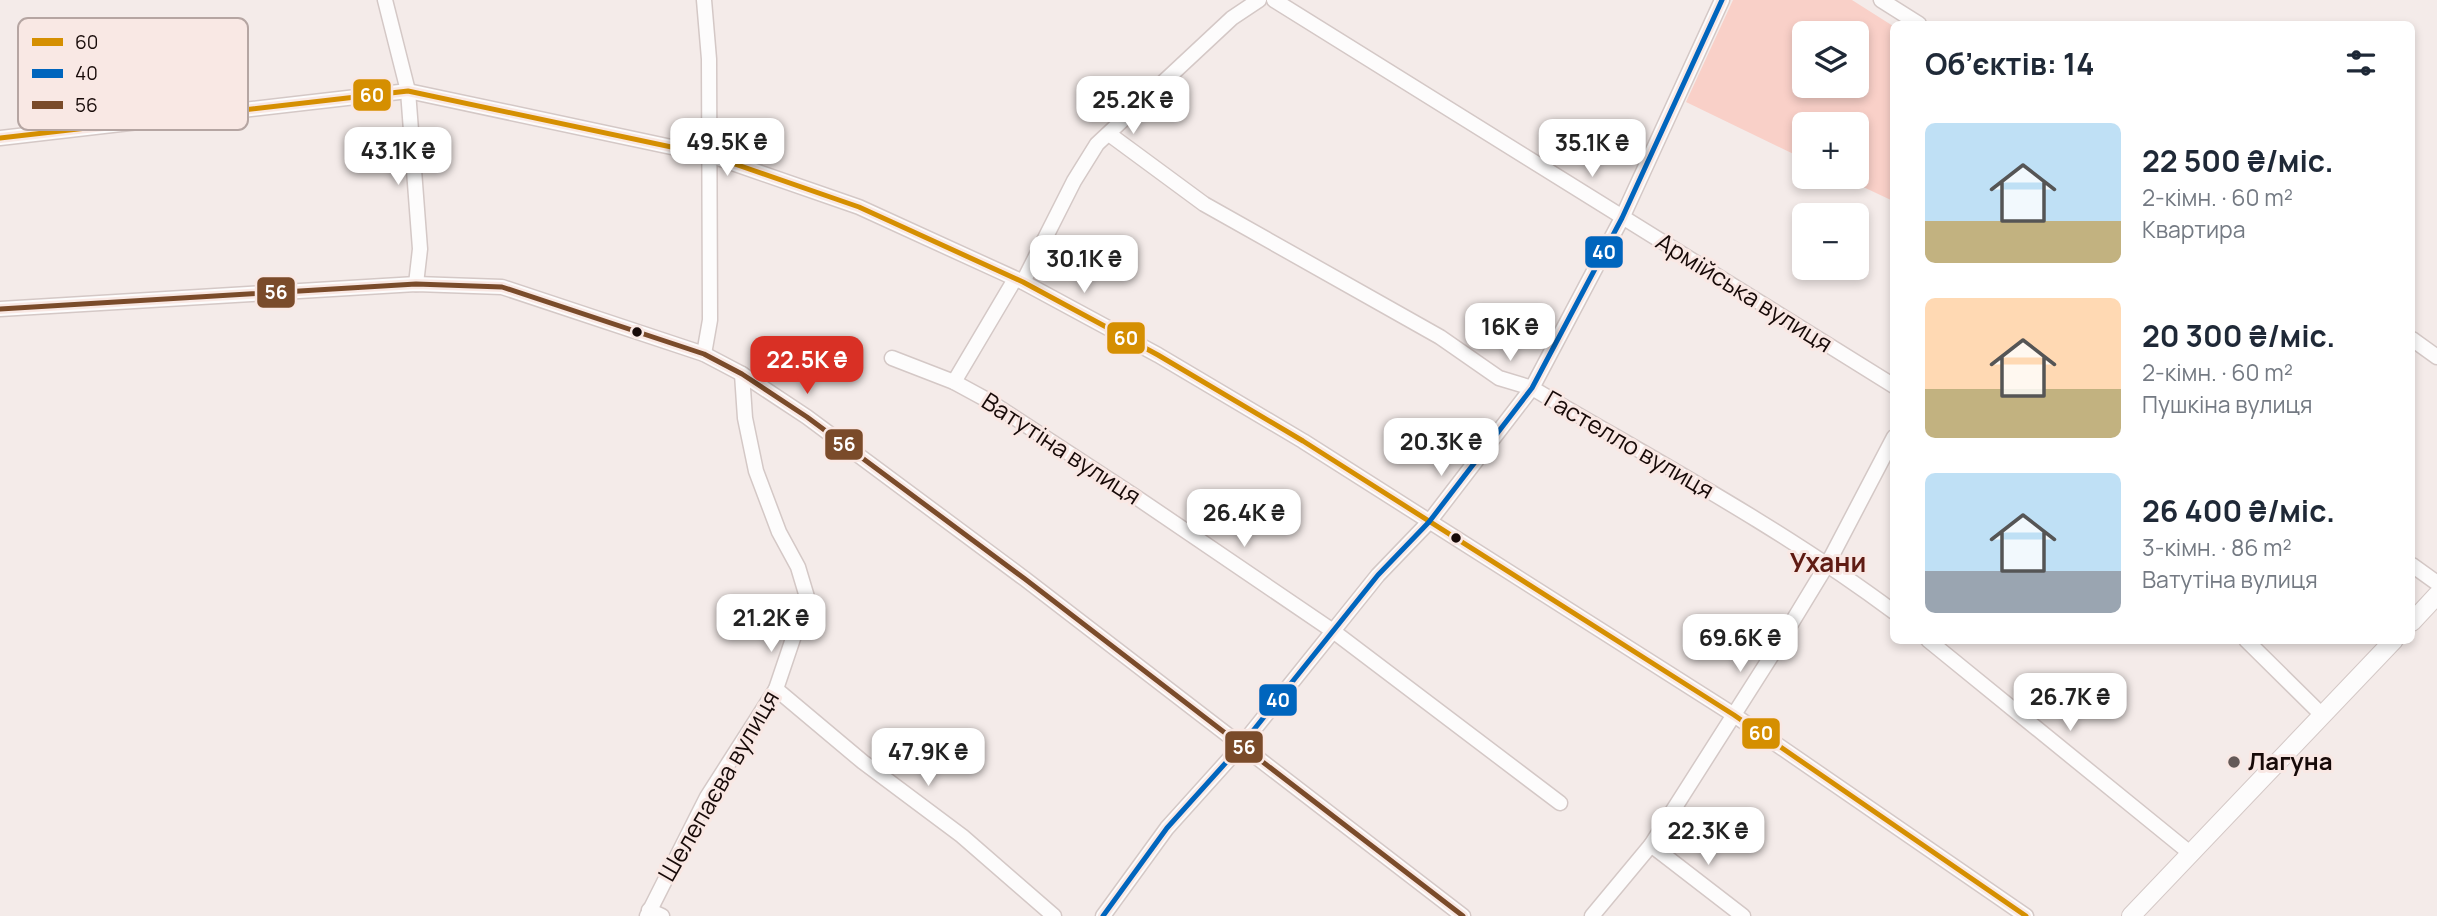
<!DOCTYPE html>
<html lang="uk">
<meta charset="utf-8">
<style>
:root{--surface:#fff;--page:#f2f2f3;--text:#1f2937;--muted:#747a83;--accent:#d93025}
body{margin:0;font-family:Manrope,sans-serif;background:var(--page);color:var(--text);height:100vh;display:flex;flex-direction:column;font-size:26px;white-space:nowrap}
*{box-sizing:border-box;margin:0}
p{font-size:23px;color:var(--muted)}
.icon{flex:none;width:38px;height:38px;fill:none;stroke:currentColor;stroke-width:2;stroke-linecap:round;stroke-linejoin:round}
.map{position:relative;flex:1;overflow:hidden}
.side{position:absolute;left:1890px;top:21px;width:525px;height:623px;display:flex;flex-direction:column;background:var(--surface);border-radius:10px;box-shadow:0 4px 10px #0003}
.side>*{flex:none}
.fabs{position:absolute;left:1792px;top:21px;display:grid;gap:14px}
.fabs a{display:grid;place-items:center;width:77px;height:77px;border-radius:10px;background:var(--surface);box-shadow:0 4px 10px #0003;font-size:35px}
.price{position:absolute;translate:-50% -60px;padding:0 16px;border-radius:14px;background:#fff;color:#222;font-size:23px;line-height:46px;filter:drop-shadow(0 2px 4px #0008)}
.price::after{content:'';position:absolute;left:50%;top:42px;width:21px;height:16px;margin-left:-10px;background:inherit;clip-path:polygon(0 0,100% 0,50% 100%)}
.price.on{background:var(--accent);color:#fff}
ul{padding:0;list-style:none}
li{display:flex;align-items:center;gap:21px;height:175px;padding:0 35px}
li span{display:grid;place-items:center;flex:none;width:196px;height:140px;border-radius:10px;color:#555}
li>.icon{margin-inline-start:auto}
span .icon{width:84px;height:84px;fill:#fffc;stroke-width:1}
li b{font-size:30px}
h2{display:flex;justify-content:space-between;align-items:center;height:84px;padding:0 35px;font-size:30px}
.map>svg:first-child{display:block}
.green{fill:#f9d0c8;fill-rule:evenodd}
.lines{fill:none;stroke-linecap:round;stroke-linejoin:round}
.minor-casing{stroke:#d4c8c6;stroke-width:17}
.major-casing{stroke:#d4c8c6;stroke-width:20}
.minor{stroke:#fdfcfc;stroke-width:14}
.major{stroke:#fdfcfc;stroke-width:18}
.bus-1-casing{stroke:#f9e8e4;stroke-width:10}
.bus-2-casing{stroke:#f9e8e4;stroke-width:10}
.bus-3-casing{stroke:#f9e8e4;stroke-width:10}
.bus-1{stroke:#d58f01;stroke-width:5}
.bus-2{stroke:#0065bd;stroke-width:5}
.bus-3{stroke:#7a4b2a;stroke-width:5}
.bus-dot{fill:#170a08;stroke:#f9e8e4;stroke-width:2.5}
.poi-dot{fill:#645957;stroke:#f9e8e4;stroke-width:2.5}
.labels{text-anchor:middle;stroke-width:6;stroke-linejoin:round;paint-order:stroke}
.street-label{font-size:24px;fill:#170a08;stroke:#f9e8e4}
.poi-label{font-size:24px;font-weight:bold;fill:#170a08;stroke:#f9e8e4;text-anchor:start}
.neighbourhood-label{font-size:26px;font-weight:bold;fill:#5f1b13;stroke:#f9e8e4}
.key{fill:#f9e8e4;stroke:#b5a5a2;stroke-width:2}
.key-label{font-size:19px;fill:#170a08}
.line-badge{stroke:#f9e8e4;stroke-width:2.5}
.badge-label{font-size:19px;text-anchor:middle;font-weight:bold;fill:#fff}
</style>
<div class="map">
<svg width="2437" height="916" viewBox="0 0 2437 916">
<rect width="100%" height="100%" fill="#f4ebe9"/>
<path class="green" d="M1733,0H1852L1893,26V201L1842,177H1857V124H1804V159L1686,102ZM1804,33H1857V86H1804Z"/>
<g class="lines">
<g class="minor-casing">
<g id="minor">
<polyline points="385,0 408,91 420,249 416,284"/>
<polyline points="1274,0 1894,386"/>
<polyline points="1881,0 1919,24"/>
<path d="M1109,134L1204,204L1440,337L1499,378L1532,388C1654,460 1780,527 1894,612"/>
<polyline points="0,138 408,91 709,155 859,207 1023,282 1158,355 1303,441 1734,715 2026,916"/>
<polyline points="1023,282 1074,181 1097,144 1232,18 1259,0"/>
<polyline points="0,309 416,284 502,287 704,354 742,374 807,417 1025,579 1463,916"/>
<polyline points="2412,339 2437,357"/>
<polyline points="704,354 710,320 709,59 704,0"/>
<polyline points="892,358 954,382 989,401 1133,495 1333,631 1560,803"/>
<polyline points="954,382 1015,279"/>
<polyline points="2412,565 2437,583"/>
<polyline points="1928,640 2190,853"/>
<polyline points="2246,640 2322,715"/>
<polyline points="776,689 863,762 962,836 1054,916"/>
<polyline points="1651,845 1743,916"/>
<polyline points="649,910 662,916"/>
<polyline points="647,916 707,797 776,689 807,597 798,567 779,532 756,471 745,418 742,374"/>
<polyline points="1103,916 1167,828 1240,747 1378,575 1429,522 1532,388 1622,218 1722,0"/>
<polyline points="1592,916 1651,845 1777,647 1828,563 1894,437"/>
</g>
</g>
<g class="major-casing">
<g id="major">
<polyline points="2412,622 2437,595"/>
<polyline points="2131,916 2394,640"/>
</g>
</g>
<use href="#minor" class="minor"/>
<use href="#major" class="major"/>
<g class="bus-1-casing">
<polyline id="bus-1" points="0,138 408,91 709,155 859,207 1023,282 1158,355 1303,441 1734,715 2026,916"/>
</g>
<g class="bus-2-casing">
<polyline id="bus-2" points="1103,916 1167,828 1240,747 1378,575 1429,522 1532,388 1622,218 1722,0"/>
</g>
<g class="bus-3-casing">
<polyline id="bus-3" points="0,309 416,284 502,287 704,354 742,374 807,417 1025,579 1463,916"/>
</g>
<use href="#bus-1" class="bus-1"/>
<use href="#bus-2" class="bus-2"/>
<use href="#bus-3" class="bus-3"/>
</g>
<g class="bus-dot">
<circle cx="637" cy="332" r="6"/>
<circle cx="1456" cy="538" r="6"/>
</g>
<circle class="poi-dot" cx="2234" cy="762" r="7"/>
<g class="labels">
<g class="street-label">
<text transform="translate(1744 293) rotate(32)" y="8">Армійська вулиця</text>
<text transform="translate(1629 445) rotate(30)" y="8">Гастелло вулиця</text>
<text transform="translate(1061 449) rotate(33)" y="8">Ватутіна вулиця</text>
<text transform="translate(719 786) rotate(-60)" y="8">Шелепаєва вулиця</text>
</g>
<g class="poi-label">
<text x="2248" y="770">Лагуна</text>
</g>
<g class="neighbourhood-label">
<text x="1828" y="572">Ухани</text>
</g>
</g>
<rect x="18" y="18" width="230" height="112" rx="10" class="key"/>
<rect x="32" y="38" width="31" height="8" fill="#d58f01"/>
<rect x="32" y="69" width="31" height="9" fill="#0065bd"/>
<rect x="32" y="101" width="31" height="8" fill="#7a4b2a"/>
<g class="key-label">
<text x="75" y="49">60</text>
<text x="75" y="80">40</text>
<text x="75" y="112">56</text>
</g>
<g class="line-badge">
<rect x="352" y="78" width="40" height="34" rx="7" fill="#d58f01"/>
<rect x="1584" y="235" width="40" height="34" rx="7" fill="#0065bd"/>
<rect x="256" y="276" width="40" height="33" rx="7" fill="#7a4b2a"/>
<rect x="1106" y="321" width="40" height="34" rx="7" fill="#d58f01"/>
<rect x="824" y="428" width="40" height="33" rx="7" fill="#7a4b2a"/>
<rect x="1258" y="683" width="40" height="34" rx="7" fill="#0065bd"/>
<rect x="1741" y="717" width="40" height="33" rx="7" fill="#d58f01"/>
<rect x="1224" y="730" width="40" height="34" rx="7" fill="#7a4b2a"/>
</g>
<g class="badge-label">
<text x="372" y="102">60</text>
<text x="1604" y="259">40</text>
<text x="276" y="299">56</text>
<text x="1126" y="345">60</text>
<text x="844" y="451">56</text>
<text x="1278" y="707">40</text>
<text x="1761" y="740">60</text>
<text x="1244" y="754">56</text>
</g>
</svg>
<div class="fabs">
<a><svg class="icon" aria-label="layers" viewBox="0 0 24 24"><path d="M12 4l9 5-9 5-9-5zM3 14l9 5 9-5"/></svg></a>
<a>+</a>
<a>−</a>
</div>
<b class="price" style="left:1133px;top:136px">25.2K ₴</b>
<b class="price" style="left:727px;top:178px">49.5K ₴</b>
<b class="price" style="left:1592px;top:179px">35.1K ₴</b>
<b class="price" style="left:398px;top:187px">43.1K ₴</b>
<b class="price" style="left:1084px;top:295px">30.1K ₴</b>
<b class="price" style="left:1510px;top:363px">16K ₴</b>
<b class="price on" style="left:807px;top:396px">22.5K ₴</b>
<b class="price" style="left:1441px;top:478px">20.3K ₴</b>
<b class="price" style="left:1244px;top:549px">26.4K ₴</b>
<b class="price" style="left:771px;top:654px">21.2K ₴</b>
<b class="price" style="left:1740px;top:674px">69.6K ₴</b>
<b class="price" style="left:2070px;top:733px">26.7K ₴</b>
<b class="price" style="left:928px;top:788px">47.9K ₴</b>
<b class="price" style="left:1708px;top:867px">22.3K ₴</b>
<section class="side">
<h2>Об’єктів: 14<svg class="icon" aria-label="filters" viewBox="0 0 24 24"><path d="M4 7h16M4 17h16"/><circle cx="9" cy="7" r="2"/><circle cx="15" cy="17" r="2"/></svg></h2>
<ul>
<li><span style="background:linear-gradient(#bfe0f5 70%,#c2b280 0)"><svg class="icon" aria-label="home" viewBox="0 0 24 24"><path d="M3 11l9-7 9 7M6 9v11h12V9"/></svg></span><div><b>22 500 ₴/міс.</b><p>2-кімн. · 60 m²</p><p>Квартира</p></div></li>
<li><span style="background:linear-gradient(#ffd9b3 65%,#c2b280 0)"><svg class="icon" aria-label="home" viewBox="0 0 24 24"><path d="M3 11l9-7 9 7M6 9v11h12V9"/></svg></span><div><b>20 300 ₴/міс.</b><p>2-кімн. · 60 m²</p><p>Пушкіна вулиця</p></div></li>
<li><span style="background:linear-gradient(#bfe0f5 70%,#9aa5b1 0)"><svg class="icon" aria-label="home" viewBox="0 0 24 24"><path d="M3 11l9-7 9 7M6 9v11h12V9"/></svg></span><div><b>26 400 ₴/міс.</b><p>3-кімн. · 86 m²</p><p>Ватутіна вулиця</p></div></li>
</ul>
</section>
</div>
